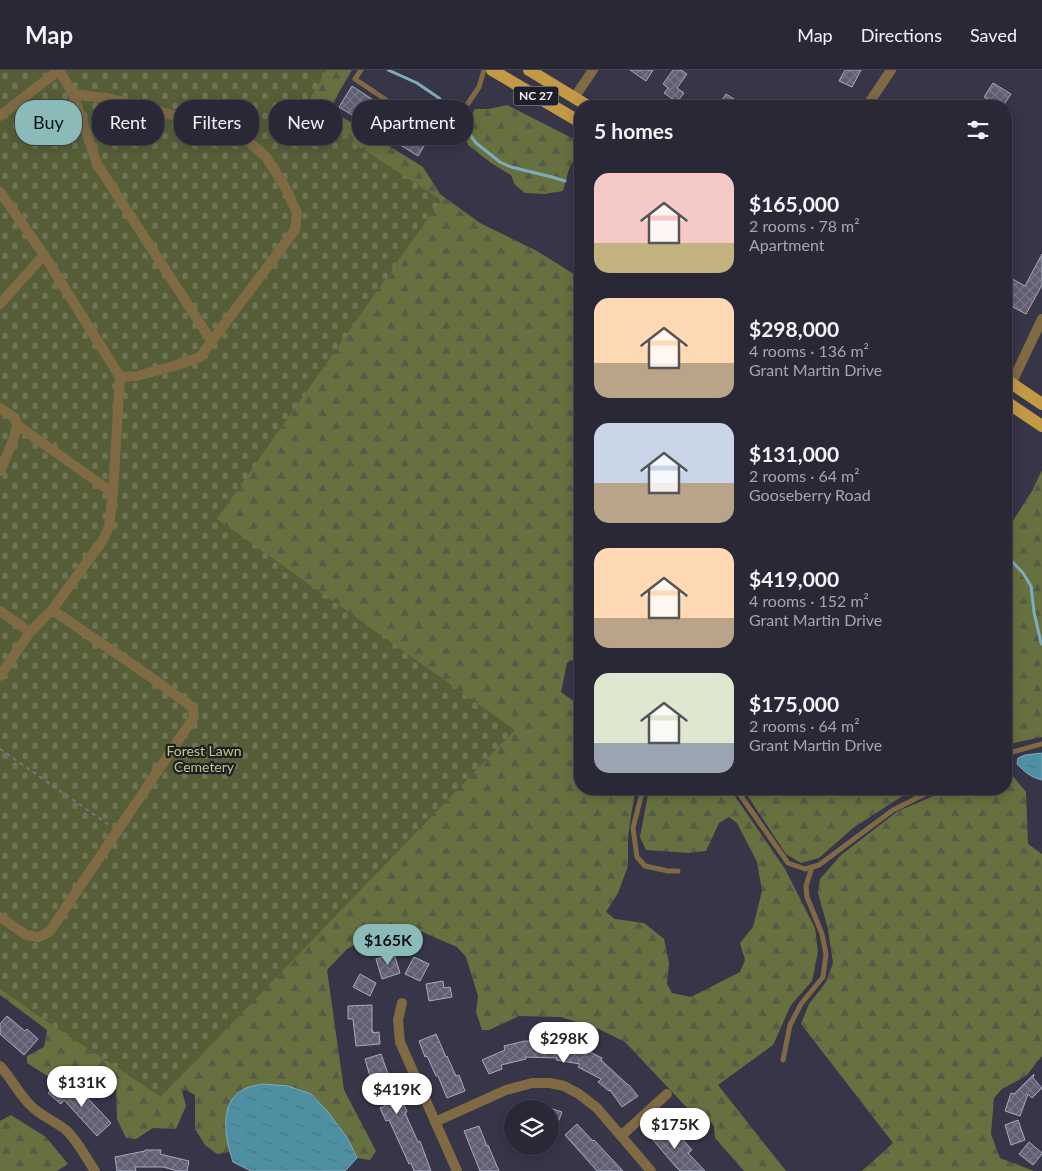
<!DOCTYPE html>
<meta charset="utf-8">
<style>
:root{--surface:#292836;--page:#353442;--text:#f1f3f6;--muted:#a5a6ad;--line:#454451;--accent:#8bbbb9}
body{margin:0;font-family:Lato,sans-serif;background:var(--page);color:var(--text);height:100vh;display:flex;flex-direction:column;font-size:19px;white-space:nowrap}
*{box-sizing:border-box;margin:0}
p{font-size:16px;color:var(--muted)}
.icon{flex:none;width:28px;height:28px;fill:none;stroke:currentColor;stroke-width:2;stroke-linecap:round;stroke-linejoin:round}
.map{position:relative;flex:1;overflow:hidden}
.panel{position:absolute;left:574px;top:30px;width:438px;height:695px;display:flex;flex-direction:column;background:var(--surface);border-radius:20px;box-shadow:0 2px 12px #0003,0 0 0 1px var(--line)}
.panel>*{flex:none}
.top-card{position:absolute;left:15px;top:30px;width:475px;height:45px;display:flex;gap:10px}
.buttons{position:absolute;left:504px;top:1030px;display:grid;gap:10px}
.buttons a{display:grid;place-items:center;width:55px;height:55px;border-radius:50%;background:var(--surface);box-shadow:0 2px 12px #0003,0 0 0 1px var(--line);font-size:25px}
.price{position:absolute;translate:-50% -42px;padding:0 11px;border-radius:18px;background:#fff;color:#222;font-size:16px;line-height:32px;filter:drop-shadow(0 1px 2px #0008)}
.price::after{content:'';position:absolute;left:50%;top:30px;width:15px;height:11px;margin-left:-8px;background:inherit;clip-path:polygon(0 0,100% 0,50% 100%)}
.price.current{background:var(--accent);color:#111}
ul{padding:0;list-style:none}
li{display:flex;align-items:center;gap:15px;height:125px;padding:0 20px}
li span{display:grid;place-items:center;flex:none;width:140px;height:100px;border-radius:15px;color:#555}
li>.icon{margin-inline-start:auto}
span .icon{width:60px;height:60px;fill:#fffc;stroke-width:1}
li b{font-size:21px}
h2{display:flex;justify-content:space-between;align-items:center;height:60px;padding:0 20px;font-size:21px}
.chip{padding:0 18px;border-radius:20px;background:var(--surface);box-shadow:0 2px 12px #0003,0 0 0 1px var(--line);font-size:18px;line-height:45px}
.chip.current{background:var(--accent);color:#111}
header{display:flex;align-items:center;gap:30px;box-sizing:border-box;height:70px;padding:0 25px;background:var(--surface);border-bottom:1px solid var(--line)}
header strong{font-size:24px}
nav{display:flex;gap:28px;margin-inline-start:auto;font-size:18px}
.map>svg:first-child{display:block}
.forest{fill:url(#forest-firs)}
.cemetery{fill:url(#cemetery-stones)}
.water{fill:url(#water-ripples);stroke:#7facbd}
.lines{fill:none;stroke-linecap:round;stroke-linejoin:round}
.stream{stroke:#7facbd;stroke-width:3}
.building{fill:url(#building-cross-hatch);stroke:#a9a8be}
.path{stroke:#757384;stroke-width:2;stroke-dasharray:4 4;stroke-linecap:butt}
.lane{stroke:#7f6a44;stroke-width:5}
.street{stroke:#7f6a44;stroke-width:10}
.primary{stroke:#c49946;stroke-width:12}
.labels{text-anchor:middle;stroke-width:4.5;stroke-linejoin:round;paint-order:stroke}
.shield{fill:#1f1e26;stroke:#b1b1bc;stroke-width:1}
.shield-label{font-size:12px;font-weight:bold;fill:#f0f0fc}
.park-label{font-size:14px;fill:#bccc7f;stroke:#1f1e26}
</style>
<header>
<strong>Map</strong>
<nav><a>Map</a><a>Directions</a><a>Saved</a></nav>
</header>
<div class="map">
<svg width="1042" height="1101" viewBox="0 0 1042 1101">
<defs>
<pattern id="forest-firs" width="22" height="20" patternUnits="userSpaceOnUse" patternTransform="scale(1.25)"><rect width="22" height="20" fill="#67713f"/><path d="M5 1l3.5 6h-7zM16 11l3.5 6h-7z" fill="#565a46"/></pattern>
<pattern id="cemetery-stones" width="16" height="16" patternUnits="userSpaceOnUse" patternTransform="scale(1.25)"><rect width="16" height="16" fill="#565e38"/><path d="M2 7V4a2 2 0 0 1 4 0v3zM10 15v-3a2 2 0 0 1 4 0v3z" fill="#6f7556"/></pattern>
<pattern id="water-ripples" width="26" height="14" patternUnits="userSpaceOnUse" patternTransform="scale(1.25)"><rect width="26" height="14" fill="#4e8fa2"/><path d="M2 4q2-2 4 0t4 0M15 11q2-2 4 0t4 0" fill="none" stroke="#4c7684"/></pattern>
<pattern id="building-cross-hatch" width="8" height="8" patternUnits="userSpaceOnUse" patternTransform="scale(1.25)"><rect width="8" height="8" fill="#605f72"/><path d="M0 0l8 8M0 8l8-8" fill="none" stroke="#777687"/></pattern>
</defs>
<rect width="100%" height="100%" fill="#373548"/>
<g class="forest">
<polygon points="91,0 352,0 339,22 331,40 423,97 440,124 480,153 537,181 580,208 580,586 567,593 561,622 580,636 580,719 636,719 632,739 628,767 628,796 618,823 606,842 615,849 644,853 664,869 669,893 667,914 672,923 691,927 740,902 745,890 740,873 753,857 762,821 757,792 737,753 729,747 719,753 706,781 689,783 646,780 640,767 649,719 730,719 785,799 815,858 818,882 812,911 791,935 773,975 718,1015 786,1101 744,1101 715,1068 714,1056 705,1045 692,1043 625,972 599,959 561,947 519,946 489,960 482,960 476,942 478,926 466,887 457,877 406,855 386,857 347,879 327,900 344,1020 376,1081 370,1090 357,1088 348,1069 226,1045 228,1075 230,1082 217,1084 205,1075 195,1059 195,1025 186,1020 182,1021 186,1036 176,1059 153,1058 136,1069 126,1068 117,1049 116,1020 67,1001 49,1007 27,993 27,986 44,977 47,960 0,925 0,856"/>
<polygon points="507,35 574,69 580,79 569,99 563,121 544,124 525,123 515,115 511,105 491,93 468,75 464,61 470,47 475,39 489,39"/>
<polygon points="1042,400 1042,667 1005,675 1005,463 1032,421"/>
<polygon points="1005,699 1007,699 1026,722 1028,774 1042,784 1042,986 1026,1006 1002,1019 994,1028 991,1064 1000,1088 1034,1101 862,1101 893,1073 801,954 809,934 826,912 833,893 828,859 818,823 820,809 841,785 898,741 950,719 1005,719"/>
<polygon points="743,719 915,719 907,723 853,758 819,788 801,793 786,784"/>
<polygon points="11,1045 46,1067 68,1094 57,1101 0,1101 0,1051"/>
</g>
<polygon class="cemetery" points="0,0 327,0 303,40 441,130 217,449 515,660 161,1027 40,947 0,919"/>
<g class="water">
<path d="M1042,683V710C1030,707 1025,702 1017,694L1018,688L1025,685Z"/>
<path d="M264,1014L288,1016L311,1024L328,1042L348,1069L357,1088L345,1101H251L233,1092C225,1068 218,1033 244,1019C250,1016 258,1015 264,1014Z"/>
</g>
<g class="lines">
<g class="stream">
<polyline points="388,0 417,13 439,28 452,42"/>
<polyline points="463,55 476,73 500,92 511,97 552,107 565,111"/>
<polyline points="1005,484 1023,503 1031,516 1034,542 1041,573 1042,574"/>
</g>
</g>
<g class="building">
<polygon points="630,0 653,0 646,11"/>
<polygon points="673,0 681,0 687,4 677,18 684,23 677,32 664,23 668,18 663,14"/>
<polygon points="845,0 861,0 852,17 839,11"/>
<polygon points="993,13 1011,24 1003,36 999,36 984,27"/>
<polygon points="352,16 387,39 383,45 426,73 418,86 339,37"/>
<polygon points="726,24 737,31 734,36 718,36"/>
<polygon points="1042,184 1042,215 1026,244 1005,233 1005,205 1025,216"/>
<polygon points="394,884 400,903 382,909 376,889"/>
<polygon points="414,887 429,894 420,911 405,904"/>
<polygon points="360,904 376,913 370,926 353,917"/>
<polygon points="443,911 444,918 450,917 452,927 429,931 426,914"/>
<polygon points="372,935 372,961 373,961 373,963 379,962 380,974 356,976 353,949 348,949 348,936"/>
<polygon points="7,946 25,961 27,959 38,969 24,985 0,964 0,954"/>
<polygon points="436,964 446,987 447,986 456,1006 459,1005 465,1021 447,1028 438,1006 436,1006 427,986 425,987 419,971"/>
<polygon points="525,971 549,972 580,977 602,988 601,990 628,1015 629,1015 638,1026 622,1037 610,1020 609,1021 598,1012 601,1009 578,997 580,994 556,990 557,988 525,987 526,989 501,995 502,999 489,1004 482,990 505,980 504,976"/>
<polygon points="381,984 388,1004 390,1003 396,1017 390,1019 397,1035 403,1032 407,1042 405,1043 418,1072 420,1071 431,1101 414,1101 411,1093 409,1094 389,1050 386,1051 380,1038 385,1036 369,1003 365,989"/>
<polygon points="1034,1004 1033,1008 1042,1018 1032,1028 1028,1024 1020,1046 1005,1041 1011,1023 1014,1024"/>
<polygon points="58,1012 77,1028 83,1023 111,1053 97,1066 64,1030 61,1034 48,1023"/>
<polygon points="550,1038 562,1042 556,1058 550,1056"/>
<polygon points="1018,1050 1025,1070 1011,1075 1005,1055"/>
<polygon points="577,1054 593,1071 594,1070 623,1101 597,1101 565,1065"/>
<polygon points="662,1054 675,1070 680,1066 692,1080 688,1083 705,1101 680,1101 675,1096 649,1065"/>
<polygon points="479,1056 487,1076 488,1075 499,1101 480,1101 464,1061"/>
<polygon points="1029,1072 1042,1083 1042,1084 1033,1095 1019,1084"/>
<polygon points="145,1080 161,1080 160,1084 189,1091 187,1101 178,1101 163,1097 135,1097 136,1101 117,1101 115,1087 145,1081"/>
</g>
<g class="lines">
<polyline class="path" points="0,679 109,755"/>
<g class="lane">
<polyline points="361,0 355,9 444,69 479,17 484,0"/>
<polyline points="1005,684 1042,674"/>
<polyline points="643,719 633,758 637,787 645,796 668,801 678,801"/>
<polyline points="736,719 788,793 805,799 819,795 893,740 935,719"/>
<polyline points="783,990 790,955 801,934 823,907 826,884 822,864 807,827 806,816 812,797"/>
</g>
<g class="street">
<polyline points="59,0 73,24 97,94 212,272"/>
<polyline points="574,28 593,0"/>
<polyline points="867,36 891,0"/>
<polyline points="0,46 59,0"/>
<polyline points="0,122 44,185 120,307 137,306 174,296 200,287 295,160 297,143 285,117 266,87 247,70 223,61 173,45 112,29 73,24"/>
<polyline points="0,234 44,185"/>
<polyline points="1005,327 1042,249"/>
<polyline points="0,338 15,348 17,355 14,368 0,401"/>
<polyline points="113,423 120,307"/>
<polyline points="0,541 30,562 52,540 103,470 109,457 113,423 17,355"/>
<polyline points="0,606 30,562"/>
<polyline points="0,847 26,865 39,867 50,861 194,647 192,637 145,603 52,540"/>
<polyline points="402,933 398,950 400,972 457,1101"/>
<path d="M0,996C11,1008 19,1024 31,1036C41,1046 55,1051 66,1060C78,1071 86,1088 95,1101"/>
<polyline points="435,1052 506,1020 532,1013 550,1013 564,1016 579,1024 597,1038 651,1101"/>
<polyline points="621,1066 667,1024"/>
</g>
<g class="primary">
<polyline points="492,0 580,52"/>
<polyline points="529,0 588,36"/>
<polyline points="1005,309 1042,334"/>
<polyline points="1005,331 1042,356"/>
</g>
</g>
<g class="labels">
<rect class="shield" x="513.5" y="16.5" width="45" height="19" rx="4"/>
<g class="shield-label">
<text x="536" y="30">NC 27</text>
</g>
<g class="park-label">
<text x="204" y="686">Forest Lawn<tspan x="204" dy="16">Cemetery</tspan></text>
</g>
</g>
</svg>
<div class="buttons">
<a><svg class="icon" aria-label="layers" viewBox="0 0 24 24"><path d="M12 4l9 5-9 5-9-5zM3 14l9 5 9-5"/></svg></a>
</div>
<b class="price current" style="left:388px;top:896px">$165K</b>
<b class="price" style="left:564px;top:994px">$298K</b>
<b class="price" style="left:82px;top:1038px">$131K</b>
<b class="price" style="left:397px;top:1045px">$419K</b>
<b class="price" style="left:675px;top:1080px">$175K</b>
<div class="top-card">
<a class="chip current">Buy</a>
<a class="chip">Rent</a>
<a class="chip">Filters</a>
<a class="chip">New</a>
<a class="chip">Apartment</a>
</div>
<section class="panel">
<h2>5 homes<svg class="icon" aria-label="filters" viewBox="0 0 24 24"><path d="M4 7h16M4 17h16"/><circle cx="9" cy="7" r="2"/><circle cx="15" cy="17" r="2"/></svg></h2>
<ul>
<li><span style="background:linear-gradient(#f6c9c9 70%,#c2b280 0)"><svg class="icon" aria-label="home" viewBox="0 0 24 24"><path d="M3 11l9-7 9 7M6 9v11h12V9"/></svg></span><div><b>$165,000</b><p>2 rooms · 78 m²</p><p>Apartment</p></div></li>
<li><span style="background:linear-gradient(#ffd9b3 65%,#b9a48a 0)"><svg class="icon" aria-label="home" viewBox="0 0 24 24"><path d="M3 11l9-7 9 7M6 9v11h12V9"/></svg></span><div><b>$298,000</b><p>4 rooms · 136 m²</p><p>Grant Martin Drive</p></div></li>
<li><span style="background:linear-gradient(#c9d6e8 60%,#b9a48a 0)"><svg class="icon" aria-label="home" viewBox="0 0 24 24"><path d="M3 11l9-7 9 7M6 9v11h12V9"/></svg></span><div><b>$131,000</b><p>2 rooms · 64 m²</p><p>Gooseberry Road</p></div></li>
<li><span style="background:linear-gradient(#ffd9b3 70%,#b9a48a 0)"><svg class="icon" aria-label="home" viewBox="0 0 24 24"><path d="M3 11l9-7 9 7M6 9v11h12V9"/></svg></span><div><b>$419,000</b><p>4 rooms · 152 m²</p><p>Grant Martin Drive</p></div></li>
<li><span style="background:linear-gradient(#dfe7d0 70%,#9aa5b1 0)"><svg class="icon" aria-label="home" viewBox="0 0 24 24"><path d="M3 11l9-7 9 7M6 9v11h12V9"/></svg></span><div><b>$175,000</b><p>2 rooms · 64 m²</p><p>Grant Martin Drive</p></div></li>
</ul>
</section>
</div>
